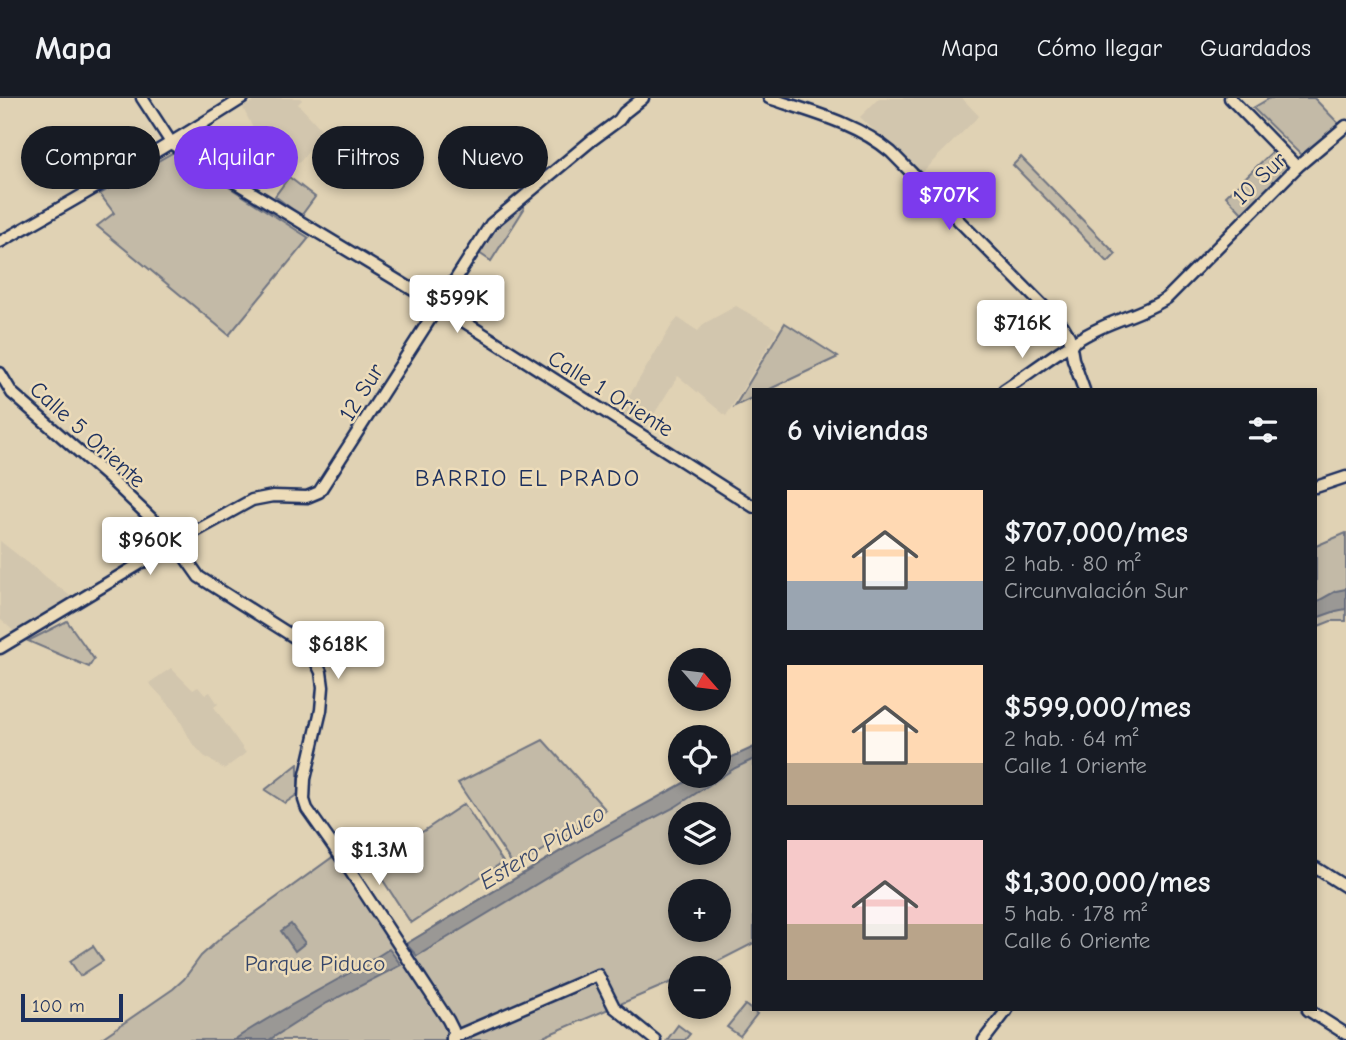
<!DOCTYPE html>
<html lang="es">
<meta charset="utf-8">
<style>
:root{--surface:#171b24;--page:#242831;--text:#f1f3f6;--muted:#9ea1a6;--line:#363941;--accent:#7c3aed}
body{margin:0;font-family:"Comic Neue",sans-serif;background:var(--page);color:var(--text);height:100vh;display:flex;flex-direction:column;font-size:26px;white-space:nowrap}
*{box-sizing:border-box;margin:0}
p{font-size:23px;color:var(--muted)}
.icon{flex:none;width:38px;height:38px;fill:none;stroke:currentColor;stroke-width:2;stroke-linecap:round;stroke-linejoin:round}
.map{position:relative;flex:1;overflow:hidden}
.panel{position:absolute;left:752px;top:290px;width:565px;height:623px;display:flex;flex-direction:column;background:var(--surface);border-radius:0px;box-shadow:0 4px 10px #0003}
.panel>*{flex:none}
.banner{position:absolute;left:21px;top:28px;width:626px;height:63px;display:flex;gap:14px}
.needle{width:46px;rotate:118deg}
.buttons{position:absolute;left:668px;top:550px;display:grid;gap:14px}
.buttons a{display:grid;place-items:center;width:63px;height:63px;border-radius:50%;background:var(--surface);box-shadow:0 4px 10px #0003;font-size:35px}
.scale{position:absolute;left:21px;bottom:18px;width:102px;box-sizing:border-box;padding-left:7px;border:4px solid #1b2f5e;border-top:0;font-size:19px;line-height:24px;white-space:nowrap;color:#1b2f5e;-webkit-text-stroke:5px #eddcb9;paint-order:stroke}
.price{position:absolute;translate:-50% -60px;padding:0 16px;border-radius:7px;background:#fff;color:#222;font-size:23px;line-height:46px;filter:drop-shadow(0 2px 4px #0008)}
.price::after{content:'';position:absolute;left:50%;top:42px;width:21px;height:16px;margin-left:-10px;background:inherit;clip-path:polygon(0 0,100% 0,50% 100%)}
.price.active{background:var(--accent);color:#fff}
ul{padding:0;list-style:none}
li{display:flex;align-items:center;gap:21px;height:175px;padding:0 35px}
li span{display:grid;place-items:center;flex:none;width:196px;height:140px;border-radius:0px;color:#555}
li>.icon{margin-inline-start:auto}
span .icon{width:84px;height:84px;fill:#fffc;stroke-width:1}
li b{font-size:30px}
h2{display:flex;justify-content:space-between;align-items:center;height:84px;padding:0 35px;font-size:30px}
.tag{padding:0 24px;border-radius:32px;background:var(--surface);box-shadow:0 4px 10px #0003;font-size:24px;line-height:63px}
.tag.active{background:var(--accent);color:#fff}
header{display:flex;align-items:center;gap:42px;box-sizing:border-box;height:98px;padding:0 35px;background:var(--surface);border-bottom:2px solid var(--line)}
header strong{font-size:33px}
nav{display:flex;gap:38px;margin-inline-start:auto;font-size:24px}
.map>svg:first-child{display:block}
.built{fill:#d2c6ae}
.green{fill:#c3baa7;stroke:#6f7482;stroke-width:2;fill-rule:evenodd}
.water{fill:#9a9895;stroke:#676e7f;stroke-width:2}
.lines{fill:none;stroke-linecap:round;stroke-linejoin:round}
.secondary-casing{stroke:#1b2f5e;stroke-width:15}
.secondary{stroke:#eddcb9;stroke-width:10}
.labels{text-anchor:middle;stroke-width:5;stroke-linejoin:round;paint-order:stroke}
.street-label{font-size:23px;fill:#1b2f5e;stroke:#eddcb9}
.park-label{font-size:23px;fill:#344469;stroke:#eddcb9}
.neighbourhood-label{font-size:24px;letter-spacing:2px;fill:#1b2f5e;stroke:#eddcb9}
.water-label{font-size:24px;font-style:italic;fill:#3b496c;stroke:#eddcb9}
</style>
<header>
<strong>Mapa</strong>
<nav><a>Mapa</a><a>Cómo llegar</a><a>Guardados</a></nav>
</header>
<div class="map">
<svg width="1346" height="942" viewBox="0 0 1346 942">
<rect width="100%" height="100%" fill="#e0d2b4"/>
<filter id="ink" filterUnits="userSpaceOnUse"><feTurbulence type="fractalNoise" baseFrequency=".0143" numOctaves="2"/><feDisplacementMap in="SourceGraphic" scale="14" xChannelSelector="R" yChannelSelector="G"/><feConvolveMatrix kernelMatrix="1 2 1 2 8 2 1 2 1" color-interpolation-filters="sRGB"/></filter>
<g filter="url(#ink)">
<g class="built">
<polygon points="258,0 300,0 302,2 298,6 324,34 299,65 285,55 261,86 258,83 270,65 259,55 267,47 256,36 243,10"/>
<polygon points="879,0 962,0 979,18 920,76 860,19"/>
<polygon points="736,208 778,232 726,318 678,278 644,332 618,316 672,227 678,220 698,233 705,225"/>
<polygon points="0,443 74,501 17,536 0,521"/>
<polygon points="171,570 193,592 198,589 205,597 210,594 218,606 214,609 246,655 224,671 204,658 192,645 175,613 149,585"/>
</g>
<g class="green">
<polygon points="1270,0 1314,0 1340,27 1303,59 1253,10"/>
<polygon points="1273,53 1290,70 1242,115 1226,98"/>
<polygon points="174,54 309,140 229,237 97,128 114,115 100,96"/>
<polygon points="1021,59 1116,156 1108,164 1013,67"/>
<polygon points="289,79 315,99 301,118 275,98"/>
<polygon points="521,107 524,111 491,163 479,155 494,132"/>
<polygon points="785,225 838,259 768,292 754,292 754,299 735,308"/>
<polygon points="1346,435 1346,523 1331,523 1316,529 1316,448"/>
<polygon points="67,523 94,561 89,569 28,543"/>
<polygon points="543,642 606,712 515,770 458,685"/>
<path d="M754,650V845L705,870H681V880L536,942H99L173,891L184,881L201,858L223,838L334,758L398,851L562,752L650,707L719,677ZM681,716H719V754H681ZM681,793H719V831H681Z"/>
<polygon points="298,666 298,696 285,705 265,692"/>
<polygon points="464,706 503,764 411,825 373,767"/>
<polygon points="93,848 103,863 80,878 70,863"/>
<polygon points="745,907 757,916 740,938 727,929"/>
<polygon points="678,927 690,936 685,942 667,942"/>
</g>
<g class="water">
<polygon points="1346,491 1346,511 1336,513 1316,520 1316,504 1336,493"/>
<polygon points="754,649 754,661 735,670 675,709 593,752 417,858 406,846 571,747 698,677 719,677 719,665"/>
<polygon points="291,826 305,845 295,853 281,833"/>
<path d="M389,851L401,867L327,905L269,942H234C283,908 339,884 389,851Z"/>
</g>
<g class="lines">
<g class="secondary-casing">
<g id="secondary">
<polyline points="142,0 172,46 438,207 754,409"/>
<path d="M769,0C811,14 857,25 891,54L1063,228L1069,238L1073,261L1084,292"/>
<polyline points="1230,0 1297,69"/>
<path d="M0,144C82,98 163,51 243,0"/>
<polyline points="0,275 12,295 108,379 155,424 175,445 199,479 297,541 313,558 321,574 323,589 321,612 305,681 304,702 307,711 343,762 448,922 453,932 452,942"/>
<path d="M1004,292C1036,271 1067,245 1102,229C1124,219 1147,213 1167,200L1297,69L1346,28"/>
<polyline points="1316,389 1346,379"/>
<polyline points="0,550 176,444 252,402 273,398 307,399 319,394 491,126 592,42 619,22 624,15 643,0"/>
<polyline points="1316,770 1346,789"/>
<polyline points="1308,912 1346,936"/>
<polyline points="452,940 598,877 614,909 655,942"/>
<polyline points="984,942 1007,912"/>
</g>
</g>
<use href="#secondary" class="secondary"/>
</g>
</g>
<g class="labels">
<g class="street-label">
<text transform="translate(1259 80) rotate(-44)" y="8">10 Sur</text>
<text transform="translate(361 294) rotate(-58)" y="8">12 Sur</text>
<text transform="translate(611 295) rotate(32)" y="8">Calle 1 Oriente</text>
<text transform="translate(88 336) rotate(42)" y="8">Calle 5 Oriente</text>
</g>
<g class="park-label">
<text x="315" y="873">Parque Piduco</text>
</g>
<g class="neighbourhood-label">
<text x="528" y="388">BARRIO EL PRADO</text>
</g>
<g class="water-label">
<text transform="translate(542 749) rotate(-31)" y="8">Estero Piduco</text>
</g>
</g>
</svg>
<div class="buttons">
<a><svg class="needle" viewBox="-14 -14 28 28"><path d="M0-13l5 13h-10z" fill="#e53935"/><path d="M0 13l5-13h-10z" fill="#9ea1a6"/></svg></a>
<a><svg class="icon" aria-label="locate" viewBox="0 0 24 24"><circle cx="12" cy="12" r="6"/><path d="M12 2v4M12 18v4M2 12h4M18 12h4"/></svg></a>
<a><svg class="icon" aria-label="layers" viewBox="0 0 24 24"><path d="M12 4l9 5-9 5-9-5zM3 14l9 5 9-5"/></svg></a>
<a>+</a>
<a>−</a>
</div>
<div class="scale">100 m</div>
<b class="price active" style="left:949px;top:134px">$707K</b>
<b class="price" style="left:457px;top:237px">$599K</b>
<b class="price" style="left:1022px;top:262px">$716K</b>
<b class="price" style="left:150px;top:479px">$960K</b>
<b class="price" style="left:338px;top:583px">$618K</b>
<b class="price" style="left:379px;top:789px">$1.3M</b>
<div class="banner">
<a class="tag">Comprar</a>
<a class="tag active">Alquilar</a>
<a class="tag">Filtros</a>
<a class="tag">Nuevo</a>
</div>
<section class="panel">
<h2>6 viviendas<svg class="icon" aria-label="filters" viewBox="0 0 24 24"><path d="M4 7h16M4 17h16"/><circle cx="9" cy="7" r="2"/><circle cx="15" cy="17" r="2"/></svg></h2>
<ul>
<li><span style="background:linear-gradient(#ffd9b3 65%,#9aa5b1 0)"><svg class="icon" aria-label="home" viewBox="0 0 24 24"><path d="M3 11l9-7 9 7M6 9v11h12V9"/></svg></span><div><b>$707,000/mes</b><p>2 hab. · 80 m²</p><p>Circunvalación Sur</p></div></li>
<li><span style="background:linear-gradient(#ffd9b3 70%,#b9a48a 0)"><svg class="icon" aria-label="home" viewBox="0 0 24 24"><path d="M3 11l9-7 9 7M6 9v11h12V9"/></svg></span><div><b>$599,000/mes</b><p>2 hab. · 64 m²</p><p>Calle 1 Oriente</p></div></li>
<li><span style="background:linear-gradient(#f6c9c9 60%,#b9a48a 0)"><svg class="icon" aria-label="home" viewBox="0 0 24 24"><path d="M3 11l9-7 9 7M6 9v11h12V9"/></svg></span><div><b>$1,300,000/mes</b><p>5 hab. · 178 m²</p><p>Calle 6 Oriente</p></div></li>
</ul>
</section>
</div>
